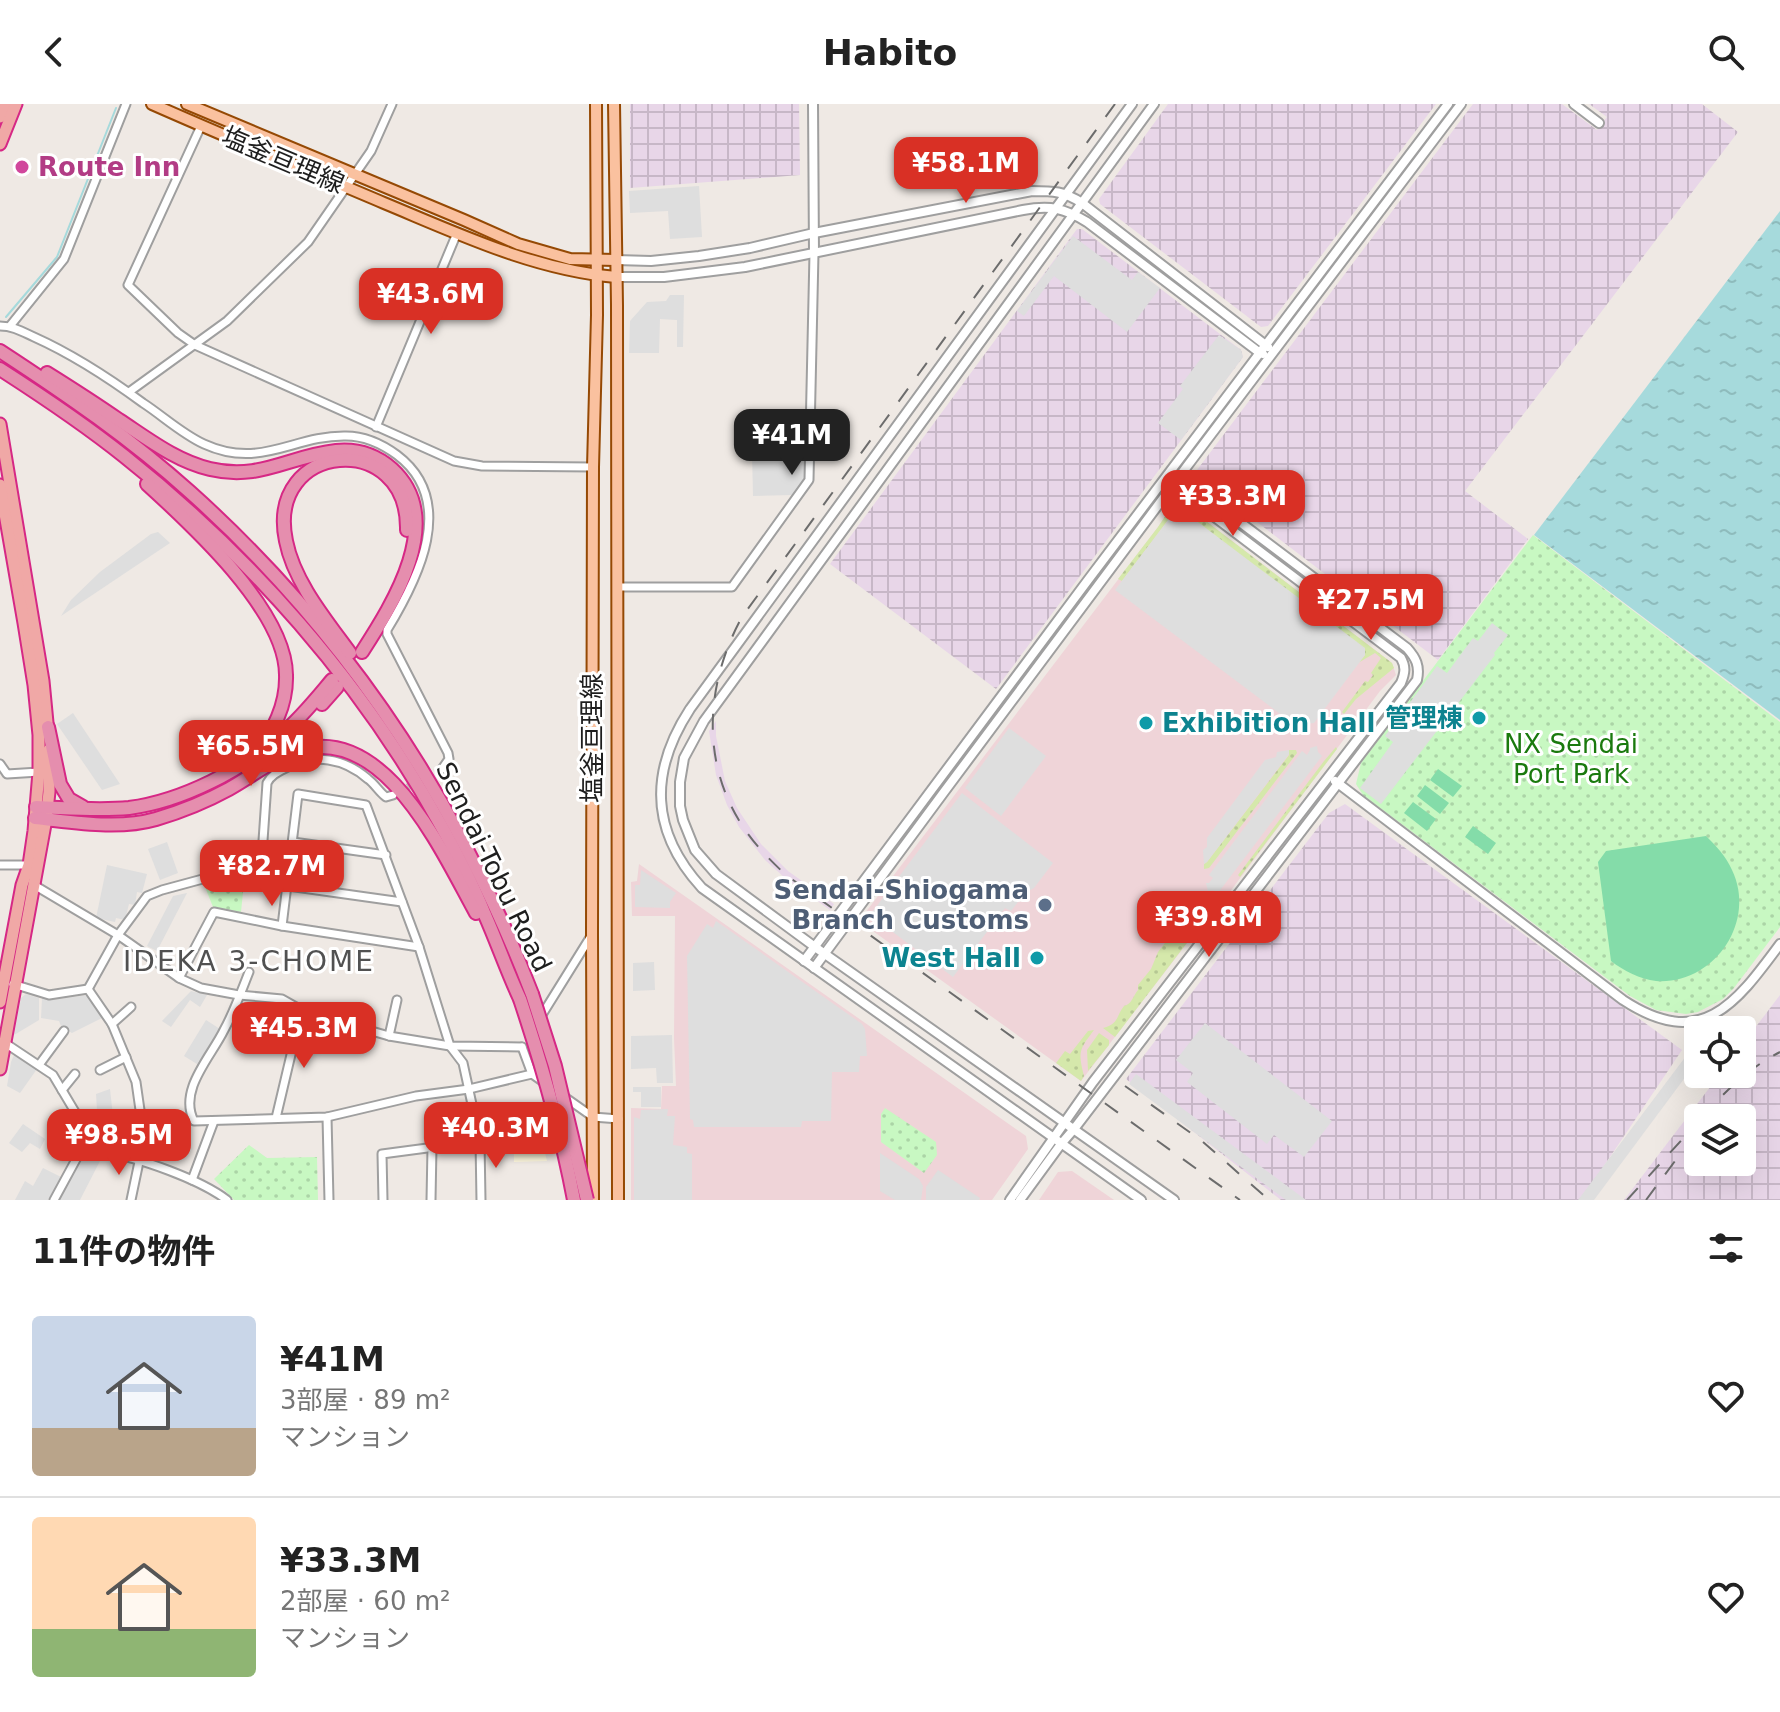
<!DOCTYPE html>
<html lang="ja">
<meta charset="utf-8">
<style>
:root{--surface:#fff;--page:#f2f2f2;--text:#222;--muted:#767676;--line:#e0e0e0;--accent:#d93025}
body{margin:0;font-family:"DejaVu Sans","Noto Sans JP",sans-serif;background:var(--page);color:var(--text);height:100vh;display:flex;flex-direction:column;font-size:30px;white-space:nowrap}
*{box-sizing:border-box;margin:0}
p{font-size:26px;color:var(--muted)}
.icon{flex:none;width:44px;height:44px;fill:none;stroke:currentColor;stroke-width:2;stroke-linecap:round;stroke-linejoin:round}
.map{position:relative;height:1096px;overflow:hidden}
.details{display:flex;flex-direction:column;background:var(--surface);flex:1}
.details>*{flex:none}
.fabs{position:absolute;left:1684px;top:912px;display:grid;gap:16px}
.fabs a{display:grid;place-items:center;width:72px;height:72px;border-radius:8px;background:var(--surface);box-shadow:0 8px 32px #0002;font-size:40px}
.price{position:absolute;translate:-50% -68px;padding:0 18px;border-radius:16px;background:var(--accent);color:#fff;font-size:26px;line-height:52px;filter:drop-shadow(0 2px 4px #0008)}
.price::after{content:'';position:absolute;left:50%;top:48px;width:24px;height:18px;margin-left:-12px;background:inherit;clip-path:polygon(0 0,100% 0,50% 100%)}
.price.on{background:#222;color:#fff}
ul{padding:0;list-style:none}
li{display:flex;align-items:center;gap:24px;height:200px;padding:0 32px}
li+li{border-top:2px solid var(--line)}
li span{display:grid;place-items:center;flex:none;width:224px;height:160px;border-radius:8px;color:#555}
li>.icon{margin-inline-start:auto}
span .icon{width:96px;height:96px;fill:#fffc;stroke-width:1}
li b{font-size:34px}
h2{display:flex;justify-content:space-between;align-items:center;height:96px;padding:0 32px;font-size:34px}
header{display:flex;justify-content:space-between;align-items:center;height:104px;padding:0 32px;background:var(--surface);font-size:36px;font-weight:700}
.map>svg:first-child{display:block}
.commercial{fill:#efd4d8}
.industrial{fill:url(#industrial-grid);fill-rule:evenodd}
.education{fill:#fef8de}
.railway{fill:#e8d6e8}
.grass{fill:url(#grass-dots)}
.park{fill:url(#park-dots)}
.pitch{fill:#84dca9}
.parking{fill:#dedede}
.water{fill:url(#water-ripples)}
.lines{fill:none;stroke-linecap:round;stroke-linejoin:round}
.stream{stroke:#a6dadc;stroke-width:2}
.minor-tunnel{stroke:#c5c0bc;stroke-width:7;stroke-dasharray:7 3.5;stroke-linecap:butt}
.minor-casing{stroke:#9f9f9f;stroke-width:11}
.tertiary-casing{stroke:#9f9f9f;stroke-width:12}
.primary-casing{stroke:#954904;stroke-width:14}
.trunk-casing{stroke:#d62885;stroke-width:15}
.motorway-casing{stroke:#d62885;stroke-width:16}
.minor{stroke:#fff;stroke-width:7}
.tertiary{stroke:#fff;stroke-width:8}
.primary{stroke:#fac19f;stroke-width:10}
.trunk{stroke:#f0a8a6;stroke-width:11}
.motorway{stroke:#e58eae;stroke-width:12}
.rail{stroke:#6c6c6c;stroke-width:2;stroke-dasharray:16 16;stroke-linecap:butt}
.motorway-bridge-casing{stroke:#d62885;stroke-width:16;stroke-linecap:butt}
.motorway-bridge{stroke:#e58eae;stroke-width:12}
.hotel-dot{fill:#d1479c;stroke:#fff;stroke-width:3}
.culture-dot{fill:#0f9aa8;stroke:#fff;stroke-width:3}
.service-dot{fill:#5c6f8a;stroke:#fff;stroke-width:3}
.labels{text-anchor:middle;stroke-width:6;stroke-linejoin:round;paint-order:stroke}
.street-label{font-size:26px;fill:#1e1e1e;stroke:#fff}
.hotel-label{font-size:26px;font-weight:bold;fill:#b23c85;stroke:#fff;text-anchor:start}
.culture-label{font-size:26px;font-weight:bold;fill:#0d838f;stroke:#fff;text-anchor:end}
.park-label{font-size:26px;fill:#1a7a0e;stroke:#fff}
.service-label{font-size:26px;font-weight:bold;fill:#4e5e75;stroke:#fff;text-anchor:end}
.neighbourhood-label{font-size:28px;letter-spacing:2px;fill:#515151;stroke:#fff}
</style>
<header><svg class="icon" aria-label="back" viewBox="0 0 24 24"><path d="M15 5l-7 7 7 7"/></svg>Habito<svg class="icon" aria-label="search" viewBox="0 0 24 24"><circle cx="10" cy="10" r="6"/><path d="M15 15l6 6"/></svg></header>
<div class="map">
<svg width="1780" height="1096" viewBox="0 0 1780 1096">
<defs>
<pattern id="industrial-grid" width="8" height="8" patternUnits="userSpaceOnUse" patternTransform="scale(2)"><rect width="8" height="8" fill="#e8d6e8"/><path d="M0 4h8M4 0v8" fill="none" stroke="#c7b7c7"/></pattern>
<pattern id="grass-dots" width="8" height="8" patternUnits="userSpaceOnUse" patternTransform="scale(2)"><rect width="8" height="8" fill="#d5e8ab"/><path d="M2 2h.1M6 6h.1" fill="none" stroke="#b6c793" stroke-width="1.8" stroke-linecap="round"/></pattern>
<pattern id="park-dots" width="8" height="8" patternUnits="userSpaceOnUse" patternTransform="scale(2)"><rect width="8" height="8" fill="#c8f8c2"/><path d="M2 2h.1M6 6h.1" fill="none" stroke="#abd4a6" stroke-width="1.8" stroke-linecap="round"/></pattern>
<pattern id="water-ripples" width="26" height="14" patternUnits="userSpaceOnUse" patternTransform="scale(2)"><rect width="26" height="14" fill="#a6dadc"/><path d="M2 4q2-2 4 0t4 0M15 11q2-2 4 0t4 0" fill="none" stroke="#8ebbbc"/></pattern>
</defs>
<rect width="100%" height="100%" fill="#efe9e4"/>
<g class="commercial">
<polygon points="1181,398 1392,559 1396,571 1380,587 1217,805 1211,808 1081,977 859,817 1158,423 1174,399"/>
<polygon points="639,760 1026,1032 1028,1045 992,1096 631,1096 631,1004 661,1005 662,982 676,982 674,934 675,812 632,812 631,778 637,777"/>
<polygon points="1072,1067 1114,1096 1039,1096 1058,1068"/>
</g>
<g class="industrial">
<polygon points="630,0 799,0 800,71 630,84"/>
<polygon points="1168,0 1436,0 1268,222 1261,223 1100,100 1099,95"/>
<polygon points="1473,0 1562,0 1597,26 1607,13 1589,0 1702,0 1738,28 1465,387 1528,435 1438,556 1199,374 1197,366"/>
<polygon points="1077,125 1082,125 1241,246 1243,253 996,585 830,460"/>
<polygon points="1345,700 1682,946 1581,1096 1281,1096 1126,975 1329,709"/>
<path d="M1780,891V1096H1624L1720,970H1742V941ZM1698,1014H1742V1058H1698Z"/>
</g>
<polygon class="education" points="542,1037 547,1057 514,1058 514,1038"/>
<polygon class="railway" points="716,617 716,632 725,677 737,704 761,740 788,767 834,800 830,806 785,774 765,756 739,723 727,701 716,671 709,627"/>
<g class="grass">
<polygon points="1181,398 1392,559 1394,564 1356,595 1344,610 1342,608 1365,577 1368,578 1373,571 1371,569 1381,554 1375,549 1358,559 1365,551 1178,403 1122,477 1118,475 1158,423 1174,399"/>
<polygon points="1336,643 1337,645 1240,773 1238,771 1324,657"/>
<polygon points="1289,646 1296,646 1297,649 1209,764 1204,765 1204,760 1207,758 1289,651"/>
<path d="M1196,819V827L1115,933L1103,924C1119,920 1116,912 1124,902C1132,900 1133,892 1138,886V881L1151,865L1158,848L1177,823Z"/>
<path d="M1094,926C1079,946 1078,947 1084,972L1081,977L1056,959L1065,947L1070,950L1088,927Z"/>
<polygon points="1099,929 1109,936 1109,941 1088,967 1087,946"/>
</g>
<g class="park">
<polygon points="1533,431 1780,618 1780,823 1734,884 1723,895 1698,908 1686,910 1656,906 1630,892 1363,691 1356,680 1361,659"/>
<polygon points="245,769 241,808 213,803 205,783"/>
<polygon points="885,1004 936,1038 937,1051 924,1069 881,1038 881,1010"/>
<polygon points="249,1041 267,1054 317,1053 318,1096 234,1096 214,1075"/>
</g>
<g class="pitch">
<polygon points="1438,665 1462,682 1453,693 1430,676"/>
<polygon points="1425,681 1449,699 1440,710 1417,692"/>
<polygon points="1413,698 1436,715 1427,727 1404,709"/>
<polygon points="1473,722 1496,739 1488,750 1465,733"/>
<path d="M1706,732C1716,742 1726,752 1732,766C1757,818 1714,881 1656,877C1640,875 1624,867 1611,857L1598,758L1606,747Z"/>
</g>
<g class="parking">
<polygon points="699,82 702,133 670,135 668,107 630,109 629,87"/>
<polygon points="1073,132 1132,176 1138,168 1160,184 1127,228 1054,172 1024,212 1017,207"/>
<polygon points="670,191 684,191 683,243 677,243 677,216 660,215 659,249 629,249 630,217 647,198 666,197"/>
<polygon points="1219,231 1241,246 1243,253 1181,336 1158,319 1183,285 1180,282"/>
<polygon points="805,347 805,375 793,391 753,392 752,348"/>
<polygon points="1178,403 1365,544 1365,551 1314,619 1295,621 1115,486"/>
<polygon points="158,428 170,439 61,512 71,496 100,468 151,430"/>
<polygon points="1492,519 1508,531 1494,549 1495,551 1381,700 1360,684 1393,638 1385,632 1437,562 1447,569 1473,534 1478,537"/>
<polygon points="73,609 120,680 102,686 57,620"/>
<polygon points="1009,624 1046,652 1001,712 965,684"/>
<polygon points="1317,642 1318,648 1322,652 1218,789 1213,786 1208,787 1206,779 1209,779 1213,774 1209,771 1302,647 1307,651 1310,646 1310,644"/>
<polygon points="1289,646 1289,650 1207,758 1204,760 1203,746 1207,743 1207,734 1265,656 1276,653 1277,648"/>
<polygon points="962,689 1053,759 1034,784 1025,789 1011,807 1005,804 953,873 870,811"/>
<polygon points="167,738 178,769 160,776 148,745"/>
<polygon points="107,761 147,770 142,789 137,788 135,801 129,800 125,816 116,814 115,818 96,814"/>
<polygon points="641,766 676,789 670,798 670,804 635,803 635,781 640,781"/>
<polygon points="187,789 157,847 147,842 173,792"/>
<polygon points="716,817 862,920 865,925 867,952 860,952 859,968 832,968 831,1017 802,1017 801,1023 694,1023 693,1016 690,1015 687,852 707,820 713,824"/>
<polygon points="654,858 655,886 633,887 633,859"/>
<polygon points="191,887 207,891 200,903 190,896 171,923 162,917"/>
<polygon points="26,890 39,894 39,916 14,931 21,894"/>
<polygon points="88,891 102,914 72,929 61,922 59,917 41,914 42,894 51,896"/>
<polygon points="206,916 220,925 197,960 184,952"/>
<polygon points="1205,919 1332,1017 1304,1053 1274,1031 1267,1040 1187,978 1193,969 1176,956"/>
<polygon points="672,931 673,979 657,979 656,964 631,965 631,932"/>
<polygon points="1698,936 1698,956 1594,1096 1578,1096"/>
<polygon points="15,949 37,965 20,989 7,982 11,958"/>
<polygon points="1136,970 1306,1096 1286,1096 1129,980"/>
<polygon points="633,983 661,983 661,1003 641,1003 641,988 633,988"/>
<polygon points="110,985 114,1021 93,1026 97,1006 96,990"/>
<polygon points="668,1005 667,1012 675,1012 673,1041 687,1043 687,1049 692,1050 692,1096 634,1096 634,1013 640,1015 641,1006"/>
<polygon points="537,1014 542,1036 514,1037 514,1015"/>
<polygon points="23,1020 45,1035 40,1045 30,1039 22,1048 9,1039"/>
<polygon points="880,1049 919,1075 923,1082 921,1096 895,1096 880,1087"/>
<polygon points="103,1051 80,1096 56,1096 79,1055 85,1052"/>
<polygon points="43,1064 61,1073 48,1096 15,1096 25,1077 33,1082"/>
<polygon points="938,1066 980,1094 979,1096 926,1096 926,1083"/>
</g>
<polygon class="water" points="1780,107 1780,616 1534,431"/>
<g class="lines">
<polyline class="stream" points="6,213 57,153 116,4"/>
<polyline class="minor-tunnel" points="398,688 442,665"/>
<g class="minor-casing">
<g id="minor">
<polyline points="201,22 128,181 178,229 195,241 454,357 482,362 593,363"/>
<path d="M0,222C13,222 23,228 34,233C72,250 109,274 143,299C163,312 182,330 204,340C261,366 293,331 346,332C366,332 382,340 397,351C458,397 418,475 387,526V530L448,649L449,655L442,665"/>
<polyline points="10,222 64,155 126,0"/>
<polyline points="129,288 227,217 308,138 371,47 392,0"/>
<polyline points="376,323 457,129"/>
<polyline points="617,483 732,483 809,376 814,149"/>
<polyline points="0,660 7,670 39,668"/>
<polyline points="293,738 386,751"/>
<polyline points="0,761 29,761"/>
<polyline points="34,781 118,831 179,874 201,884 239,891 282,895 305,908 389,932 450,942 522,943"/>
<polyline points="288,782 402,798"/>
<polyline points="282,822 298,690 366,701 419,843 450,942 463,959 480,1037 481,1096"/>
<path d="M249,868C241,888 234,908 224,926C211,953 178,986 194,1017L327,1013L416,992L469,985L532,970"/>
<polyline points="179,874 214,808 282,822 419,843"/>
<polyline points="13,880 49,891 88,885"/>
<path d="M88,885L118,831L147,792L162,786L210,773L234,765L262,751L267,679C271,671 278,668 286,664C314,649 344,654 368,675C375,680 379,688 386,693L393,691"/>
<polyline points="88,885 112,920 136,978 144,1034 131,1096"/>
<polyline points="540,914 591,832"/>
<polyline points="112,920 131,903"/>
<polyline points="389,932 397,896"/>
<polyline points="5,939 53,971 78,1013"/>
<polyline points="522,943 532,970 593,1013 619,1015"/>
<polyline points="39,961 64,927"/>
<polyline points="100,966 126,953"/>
<polyline points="62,986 75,970"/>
<polyline points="327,1013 329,1096"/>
<polyline points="276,1014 298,921 305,908"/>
<polyline points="192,1076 214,1017"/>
<path d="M54,1096L80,1048C88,1048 97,1048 105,1049C139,1053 201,1076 227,1096"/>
<polyline points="383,1096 382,1050 480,1037"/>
<polyline points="431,1096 432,1043"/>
</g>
</g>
<g class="tertiary-casing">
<g id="tertiary">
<polyline points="813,0 814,149"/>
<path d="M1132,0L690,605C649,668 650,727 702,784L1141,1096"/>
<polyline points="1154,0 704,617 684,654 680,678 680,702 683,716 695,746 716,770 815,843 1174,1096"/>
<polyline points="1574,0 1599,19"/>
<path d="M616,156L651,157L699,152L750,144L814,129L1032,87C1054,87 1063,87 1082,99L1268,243"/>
<path d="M616,173H664L745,163L1023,106C1050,101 1064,104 1087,118L1260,249L1263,250"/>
<path d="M1335,677L1623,896C1701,947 1735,901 1780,840"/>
<polyline points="804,857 1088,476 1448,0"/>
<polyline points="814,864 944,688 1188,361 1461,0"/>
<path d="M1010,1096L1093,978L1401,579C1405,569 1406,563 1401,554L1171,380"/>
<path d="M1020,1096L1061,1040L1074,1025L1417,576C1420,562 1416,554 1407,544L1176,370"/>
</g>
</g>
<g class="primary-casing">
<g id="primary">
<path d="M152,0C229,34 306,66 384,99C459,130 534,166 616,173"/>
<polyline points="187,0 464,116 518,140 570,155 616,156"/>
<polyline points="614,0 617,201 618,1096"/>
<polyline points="593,1096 592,830 593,363 597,211 596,0"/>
</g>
</g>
<g class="trunk-casing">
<g id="trunk">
<polyline points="0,13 5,0"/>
<polyline points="0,40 16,0"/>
<polyline points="0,320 43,577 48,629"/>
<polyline points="0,381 24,519 34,581 39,631 39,668 34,727 29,761 22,781 0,898"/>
<polyline points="0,965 46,715 49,688 49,646"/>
</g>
</g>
<g class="motorway-casing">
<g id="motorway">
<path d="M0,247C66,290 131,335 190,388C345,527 458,697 532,890"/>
<path d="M0,265C42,292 84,320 124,352C250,452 361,577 439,718C456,748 472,779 485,811C497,838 507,867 520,895"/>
<path d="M47,269C71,284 96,300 119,316C148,335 176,357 210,365C260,377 289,352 336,347C356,345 376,351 392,365C447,415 393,500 362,548"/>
<path d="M147,380C192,421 286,507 286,571C287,602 273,626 256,651"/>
<path d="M350,549C326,516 294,478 286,437C265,337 409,325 407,426"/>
<polyline points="322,600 337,583"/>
<polyline points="48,623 60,680 69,695 83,703"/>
<path d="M36,703C67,704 98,707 129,704C182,697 243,666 282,630C301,614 316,595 332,576"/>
<path d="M35,714C74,718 118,726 156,715C180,708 207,697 229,685C249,674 266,660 287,651C380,608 441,746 476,809"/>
</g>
</g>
<use href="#minor" class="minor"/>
<use href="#tertiary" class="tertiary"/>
<use href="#primary" class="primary"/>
<use href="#trunk" class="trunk"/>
<use href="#motorway" class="motorway"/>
<g class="rail">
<path d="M1115,0L742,513C704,582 700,664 748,730C759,745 772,758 786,771L1240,1096"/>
<polyline points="1125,982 1202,1037 1269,1096"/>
<path d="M1701,1014C1726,987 1747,965 1780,948"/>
<polyline points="1627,1096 1698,1018"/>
<polyline points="1646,1096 1675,1057"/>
</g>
<g class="motorway-bridge-casing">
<g id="motorway-bridge">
<polyline points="532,890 555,962 587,1096"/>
<path d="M520,895C542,961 561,1027 574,1096"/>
</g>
</g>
<use href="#motorway-bridge" class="motorway-bridge"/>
</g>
<circle class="hotel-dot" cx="22" cy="63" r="8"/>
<g class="culture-dot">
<circle cx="1479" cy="614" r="8"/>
<circle cx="1146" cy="619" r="8"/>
<circle cx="1037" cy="854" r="8"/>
</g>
<circle class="service-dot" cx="1045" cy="801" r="8"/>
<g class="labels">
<g class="street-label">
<text transform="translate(283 56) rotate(23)" y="9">塩釜亘理線</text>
<text transform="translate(592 634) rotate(-90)" y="9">塩釜亘理線</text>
<text transform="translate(494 763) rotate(64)" y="9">Sendai-Tobu Road</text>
</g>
<g class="hotel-label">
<text x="38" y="72">Route Inn</text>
</g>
<g class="culture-label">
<text x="1463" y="623">管理棟</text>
<text x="1162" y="628" text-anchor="start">Exhibition Hall</text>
<text x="1021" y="863">West Hall</text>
</g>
<g class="park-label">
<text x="1571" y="649">NX Sendai<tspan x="1571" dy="30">Port Park</tspan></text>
</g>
<g class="service-label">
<text x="1029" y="795">Sendai-Shiogama<tspan x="1029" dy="30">Branch Customs</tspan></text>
</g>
<g class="neighbourhood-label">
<text x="249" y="867">IDEKA 3-CHOME</text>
</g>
</g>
</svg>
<div class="fabs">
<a><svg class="icon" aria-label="locate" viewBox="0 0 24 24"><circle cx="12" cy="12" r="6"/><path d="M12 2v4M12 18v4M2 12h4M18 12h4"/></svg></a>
<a><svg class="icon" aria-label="layers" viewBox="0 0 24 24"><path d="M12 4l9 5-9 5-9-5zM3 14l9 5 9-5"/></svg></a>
</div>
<b class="price" style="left:966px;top:101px">¥58.1M</b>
<b class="price" style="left:431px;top:232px">¥43.6M</b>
<b class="price on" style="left:792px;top:373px">¥41M</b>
<b class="price" style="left:1233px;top:434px">¥33.3M</b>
<b class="price" style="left:1371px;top:538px">¥27.5M</b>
<b class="price" style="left:251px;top:684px">¥65.5M</b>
<b class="price" style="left:272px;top:804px">¥82.7M</b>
<b class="price" style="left:1209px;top:855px">¥39.8M</b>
<b class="price" style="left:304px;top:966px">¥45.3M</b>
<b class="price" style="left:496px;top:1066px">¥40.3M</b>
<b class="price" style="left:119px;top:1073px">¥98.5M</b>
</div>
<section class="details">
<h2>11件の物件<svg class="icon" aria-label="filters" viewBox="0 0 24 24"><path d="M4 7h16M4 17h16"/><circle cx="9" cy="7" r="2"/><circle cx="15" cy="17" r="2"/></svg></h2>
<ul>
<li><span style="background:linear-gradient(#c9d6e8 70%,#b9a48a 0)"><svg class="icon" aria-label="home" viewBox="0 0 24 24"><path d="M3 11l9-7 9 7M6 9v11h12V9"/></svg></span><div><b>¥41M</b><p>3部屋 · 89 m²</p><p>マンション</p></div><svg class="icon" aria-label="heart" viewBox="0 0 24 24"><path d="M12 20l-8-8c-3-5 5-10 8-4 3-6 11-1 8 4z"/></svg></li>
<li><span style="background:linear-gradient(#ffd9b3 70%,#8fb573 0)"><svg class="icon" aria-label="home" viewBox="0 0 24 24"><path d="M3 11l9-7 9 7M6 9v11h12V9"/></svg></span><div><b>¥33.3M</b><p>2部屋 · 60 m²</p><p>マンション</p></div><svg class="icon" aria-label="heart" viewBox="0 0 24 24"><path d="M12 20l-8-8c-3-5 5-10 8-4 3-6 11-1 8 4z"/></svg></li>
</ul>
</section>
